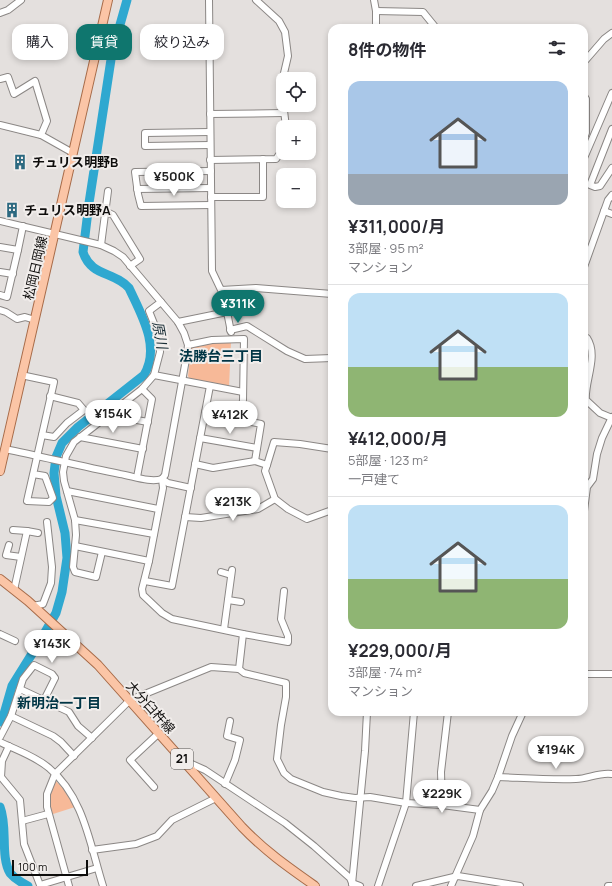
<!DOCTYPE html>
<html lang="ja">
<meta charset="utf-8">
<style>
:root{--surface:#fff;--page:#f2f2f3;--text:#2b2b33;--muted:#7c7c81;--line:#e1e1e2;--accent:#0f766e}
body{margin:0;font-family:Manrope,"Noto Sans JP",sans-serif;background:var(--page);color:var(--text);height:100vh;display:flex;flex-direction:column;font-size:15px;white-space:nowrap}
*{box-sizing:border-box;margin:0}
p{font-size:13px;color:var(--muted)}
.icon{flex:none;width:22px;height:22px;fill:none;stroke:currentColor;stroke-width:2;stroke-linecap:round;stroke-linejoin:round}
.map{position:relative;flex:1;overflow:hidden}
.sheet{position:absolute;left:328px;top:24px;width:260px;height:692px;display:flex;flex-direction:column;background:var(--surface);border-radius:12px;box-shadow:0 2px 6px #0003}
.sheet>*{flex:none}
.guide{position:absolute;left:12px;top:24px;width:256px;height:36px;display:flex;gap:8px}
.buttons{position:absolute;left:276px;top:72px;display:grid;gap:8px}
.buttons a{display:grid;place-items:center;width:40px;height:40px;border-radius:8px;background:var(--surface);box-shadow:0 2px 6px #0003;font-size:20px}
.scale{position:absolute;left:12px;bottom:10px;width:76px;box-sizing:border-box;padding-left:4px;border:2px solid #0e0d0c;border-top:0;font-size:11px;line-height:14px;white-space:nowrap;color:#0e0d0c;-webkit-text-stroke:3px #f1edeb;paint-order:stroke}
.price{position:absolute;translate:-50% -34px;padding:0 9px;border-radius:14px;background:#fff;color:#222;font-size:13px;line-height:26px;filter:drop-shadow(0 1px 2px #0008)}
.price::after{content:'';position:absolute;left:50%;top:24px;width:12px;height:9px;margin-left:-6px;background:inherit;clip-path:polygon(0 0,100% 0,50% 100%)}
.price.on{background:var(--accent);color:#fff}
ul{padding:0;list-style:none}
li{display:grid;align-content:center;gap:8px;height:212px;padding:0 20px}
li+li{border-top:1px solid var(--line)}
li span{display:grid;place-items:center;height:124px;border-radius:12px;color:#555}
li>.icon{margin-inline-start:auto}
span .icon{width:72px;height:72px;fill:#fffc;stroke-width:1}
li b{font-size:17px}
h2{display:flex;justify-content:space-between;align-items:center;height:48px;padding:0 20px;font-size:17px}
.chip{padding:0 14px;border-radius:12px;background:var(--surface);box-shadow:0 2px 6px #0003;font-size:14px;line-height:36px}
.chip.on{background:var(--accent);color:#fff}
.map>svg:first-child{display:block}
.green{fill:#f7b998}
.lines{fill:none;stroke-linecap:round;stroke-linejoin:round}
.river{stroke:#2fa8d0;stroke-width:9}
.minor-casing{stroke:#8b8785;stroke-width:8}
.major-casing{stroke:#a76b49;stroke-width:10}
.minor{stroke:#fff;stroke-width:6}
.major{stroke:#fbc5a6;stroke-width:8}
.labels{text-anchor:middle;stroke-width:4;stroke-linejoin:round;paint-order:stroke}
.shield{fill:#f1edeb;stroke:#52504f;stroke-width:1}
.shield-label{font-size:12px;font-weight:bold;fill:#0e0d0c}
.poi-label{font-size:13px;font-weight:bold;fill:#0e0d0c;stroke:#f1edeb;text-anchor:start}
.street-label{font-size:13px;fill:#0e0d0c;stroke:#f1edeb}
.water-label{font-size:14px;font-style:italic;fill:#1a2e36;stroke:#f1edeb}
.neighbourhood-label{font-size:14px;font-weight:bold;fill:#003545;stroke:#f1edeb}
</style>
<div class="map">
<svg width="612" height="886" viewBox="0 0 612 886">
<rect width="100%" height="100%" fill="#e4e0de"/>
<g class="green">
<path d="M231,342L229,387L190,380L188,376L191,348C199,340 220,342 231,342Z"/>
<polygon points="54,781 56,781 67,793 75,807 50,815 49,792"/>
</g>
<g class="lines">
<g class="river">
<path d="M0,722L4,714L12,686L40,641L56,613L62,592L67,558L65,533L56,496L54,473L56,457L62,443L78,427L144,375C161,347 141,314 129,288C114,271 91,277 83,252L89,203L112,53L127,0"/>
<path d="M0,807C8,827 0,856 10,873C15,879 22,883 28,886"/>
</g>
<g class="minor-casing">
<g id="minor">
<polyline points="209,0 212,271 221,290 256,288 332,294"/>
<polyline points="256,0 279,21 285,32 288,56 281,86 286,127"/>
<polyline points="374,0 376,11 376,28"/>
<polyline points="376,11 423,12 436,28"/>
<polyline points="0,13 8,10 21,0"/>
<polyline points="584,62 604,39 612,33"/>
<polyline points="0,79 8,77 14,94 35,81 47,121 41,135 73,153"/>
<polyline points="584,96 586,99 586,133 584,138"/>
<polyline points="210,114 284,113"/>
<polyline points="0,125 41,135"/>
<polyline points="612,129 590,185 595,187 600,186 612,168"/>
<polyline points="210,132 145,133 145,146 210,145"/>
<polyline points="584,158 612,93"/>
<polyline points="210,160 276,159 283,149"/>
<polyline points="211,171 135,172 138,194 141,206 211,205"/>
<polyline points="137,189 211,188"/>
<polyline points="211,197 263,197 263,159"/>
<polyline points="105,211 113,215 140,259 130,266"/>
<polyline points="604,211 612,214"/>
<path d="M0,221L101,245L114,251L123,257L178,322L184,333L188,345L187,354L165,475L162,479C150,483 133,476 120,474C81,466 43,457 5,449"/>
<polyline points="101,245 108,191"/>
<polyline points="0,247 18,250 23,226"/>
<polyline points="584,267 608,200 612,195"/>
<polyline points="0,272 13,274"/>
<polyline points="0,295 7,297 18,250"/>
<polyline points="0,310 6,312 17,319 25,317 35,320"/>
<polyline points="178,322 227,312 231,332"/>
<polyline points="230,330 247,326 287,351 305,359 332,358"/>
<path d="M584,339L587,338C599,356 584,382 586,400L600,413L612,418"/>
<polyline points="188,345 212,340 244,339 243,400 240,419"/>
<polyline points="21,375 54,382 27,501 49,502 53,498 45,476 33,474"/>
<polyline points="154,375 243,392"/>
<polyline points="205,412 261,424 255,461"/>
<polyline points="109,415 148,422"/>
<polyline points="42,435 54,437 67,423 84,410 78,403 50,396"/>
<polyline points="80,437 143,449"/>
<polyline points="200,438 257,448"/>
<polyline points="195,464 213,468 255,461 267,465 274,442 300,444 332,449"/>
<polyline points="267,465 265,471 275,499 288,509 307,519 332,510"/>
<polyline points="137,477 152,399 142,389"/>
<polyline points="162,479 163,488 149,561 142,589 143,595 162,613 172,619 243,634 288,642 288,636 281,619 284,591"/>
<polyline points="162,479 168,483 191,488"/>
<polyline points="67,491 158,509"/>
<polyline points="584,511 587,487 593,479 597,454 602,438 612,417"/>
<polyline points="185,517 201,518 258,509 275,499"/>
<polyline points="75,520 154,534"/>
<polyline points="13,530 27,531"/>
<polyline points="9,545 6,555 21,557"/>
<polyline points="75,546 149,561"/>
<polyline points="102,552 96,577 75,572 73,567 76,535 75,520 64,481 63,472 66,456 74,442 142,389 154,375 160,352 159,336 149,311 161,302"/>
<polyline points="221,572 231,575"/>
<polyline points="145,581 172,586 210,386"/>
<polyline points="14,590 27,531 38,533"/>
<polyline points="228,600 241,602"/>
<polyline points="33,606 43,604 51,583 52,567 47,522"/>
<polyline points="224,629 232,570"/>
<polyline points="0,634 15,641"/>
<polyline points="239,669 243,634"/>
<polyline points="584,674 612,674"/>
<polyline points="20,689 69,712 78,726 92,738"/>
<polyline points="11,716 53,736 61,742 74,756"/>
<polyline points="0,737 11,716 23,679 34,665 52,674 55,678 44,700"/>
<path d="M0,742C16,750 35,756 49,768C84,797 90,845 103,886"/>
<polyline points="9,746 2,761 1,777 20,800 24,844 40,885 97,868"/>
<polyline points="185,761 205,770 285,823 314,846 350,878 352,883 360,886"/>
<path d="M498,777C524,778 550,780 576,779C588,779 599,772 612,774"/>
<polyline points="225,784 235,760 240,740 227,736 230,721"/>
<polyline points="154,787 130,760 159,733"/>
<polyline points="442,805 441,772 448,712"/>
<polyline points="22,821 48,814"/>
<polyline points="92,850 136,844 157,836 172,820 216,798"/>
<polyline points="352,884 365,751 367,712"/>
<polyline points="69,886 47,807 47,794 55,774 130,700 211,667 239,669 244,673 286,683 286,697 281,725 277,759 284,773 291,779 323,792 341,796 355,798 370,797 406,803 442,805 480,810"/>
<polyline points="378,886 406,803 414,712"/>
<polyline points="416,886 458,876 520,886"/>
<polyline points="451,886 473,836 480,810 492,791 498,777 512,736 523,712"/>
<polyline points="608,886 612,886"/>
</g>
</g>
<g class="major-casing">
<g id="major">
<polyline points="0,471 108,0"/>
<path d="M0,579L28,601L98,665L242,827C265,851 288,867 315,886"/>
</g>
</g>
<use href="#minor" class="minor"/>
<use href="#major" class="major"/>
</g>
<defs>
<g id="building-bare" transform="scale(1.2)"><path d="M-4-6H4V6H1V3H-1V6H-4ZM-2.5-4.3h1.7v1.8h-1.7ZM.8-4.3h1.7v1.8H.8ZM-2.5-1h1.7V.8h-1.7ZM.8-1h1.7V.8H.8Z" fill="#2c6980" stroke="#f1edeb" stroke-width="2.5" paint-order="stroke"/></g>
</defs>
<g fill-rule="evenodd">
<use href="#building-bare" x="20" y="162"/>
<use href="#building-bare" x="12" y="210"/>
</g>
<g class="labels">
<rect class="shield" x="171" y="749" width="22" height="20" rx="3"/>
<g class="shield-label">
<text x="182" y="763">21</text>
</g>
<g class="poi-label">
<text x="32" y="167">チュリス明野B</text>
<text x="24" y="215">チュリス明野A</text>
</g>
<g class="street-label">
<text transform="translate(35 268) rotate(-77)" y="5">松岡日岡線</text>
<text transform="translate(151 707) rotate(48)" y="5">大分臼杵線</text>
</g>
<g class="water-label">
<text transform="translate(160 335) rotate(79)" y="5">原川</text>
</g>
<g class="neighbourhood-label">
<text x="221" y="361">法勝台三丁目</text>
<text x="59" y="708">新明治一丁目</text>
</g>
</g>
</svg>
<div class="buttons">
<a><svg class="icon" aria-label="locate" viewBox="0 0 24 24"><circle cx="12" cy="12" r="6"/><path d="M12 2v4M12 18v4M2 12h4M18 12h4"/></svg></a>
<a>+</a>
<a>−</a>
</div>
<div class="scale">100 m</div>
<b class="price" style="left:174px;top:197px">¥500K</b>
<b class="price on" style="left:238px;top:324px">¥311K</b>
<b class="price" style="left:113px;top:434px">¥154K</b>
<b class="price" style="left:230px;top:435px">¥412K</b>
<b class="price" style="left:233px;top:522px">¥213K</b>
<b class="price" style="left:52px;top:664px">¥143K</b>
<b class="price" style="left:556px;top:770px">¥194K</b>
<b class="price" style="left:442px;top:814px">¥229K</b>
<div class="guide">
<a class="chip">購入</a>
<a class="chip on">賃貸</a>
<a class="chip">絞り込み</a>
</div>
<section class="sheet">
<h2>8件の物件<svg class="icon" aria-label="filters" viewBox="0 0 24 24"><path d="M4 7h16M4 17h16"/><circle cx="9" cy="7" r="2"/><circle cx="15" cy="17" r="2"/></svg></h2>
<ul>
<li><span style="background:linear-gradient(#a9c7e8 75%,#9aa5b1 0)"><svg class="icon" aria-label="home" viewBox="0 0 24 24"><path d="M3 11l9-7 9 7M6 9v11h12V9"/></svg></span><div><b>¥311,000/月</b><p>3部屋 · 95 m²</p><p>マンション</p></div></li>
<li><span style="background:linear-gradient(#bfe0f5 60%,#8fb573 0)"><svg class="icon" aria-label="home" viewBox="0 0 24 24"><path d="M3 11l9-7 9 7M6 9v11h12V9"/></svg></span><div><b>¥412,000/月</b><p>5部屋 · 123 m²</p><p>一戸建て</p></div></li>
<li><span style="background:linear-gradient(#bfe0f5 60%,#8fb573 0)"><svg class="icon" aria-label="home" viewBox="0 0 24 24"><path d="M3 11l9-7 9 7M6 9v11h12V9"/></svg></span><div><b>¥229,000/月</b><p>3部屋 · 74 m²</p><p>マンション</p></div></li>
</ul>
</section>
</div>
